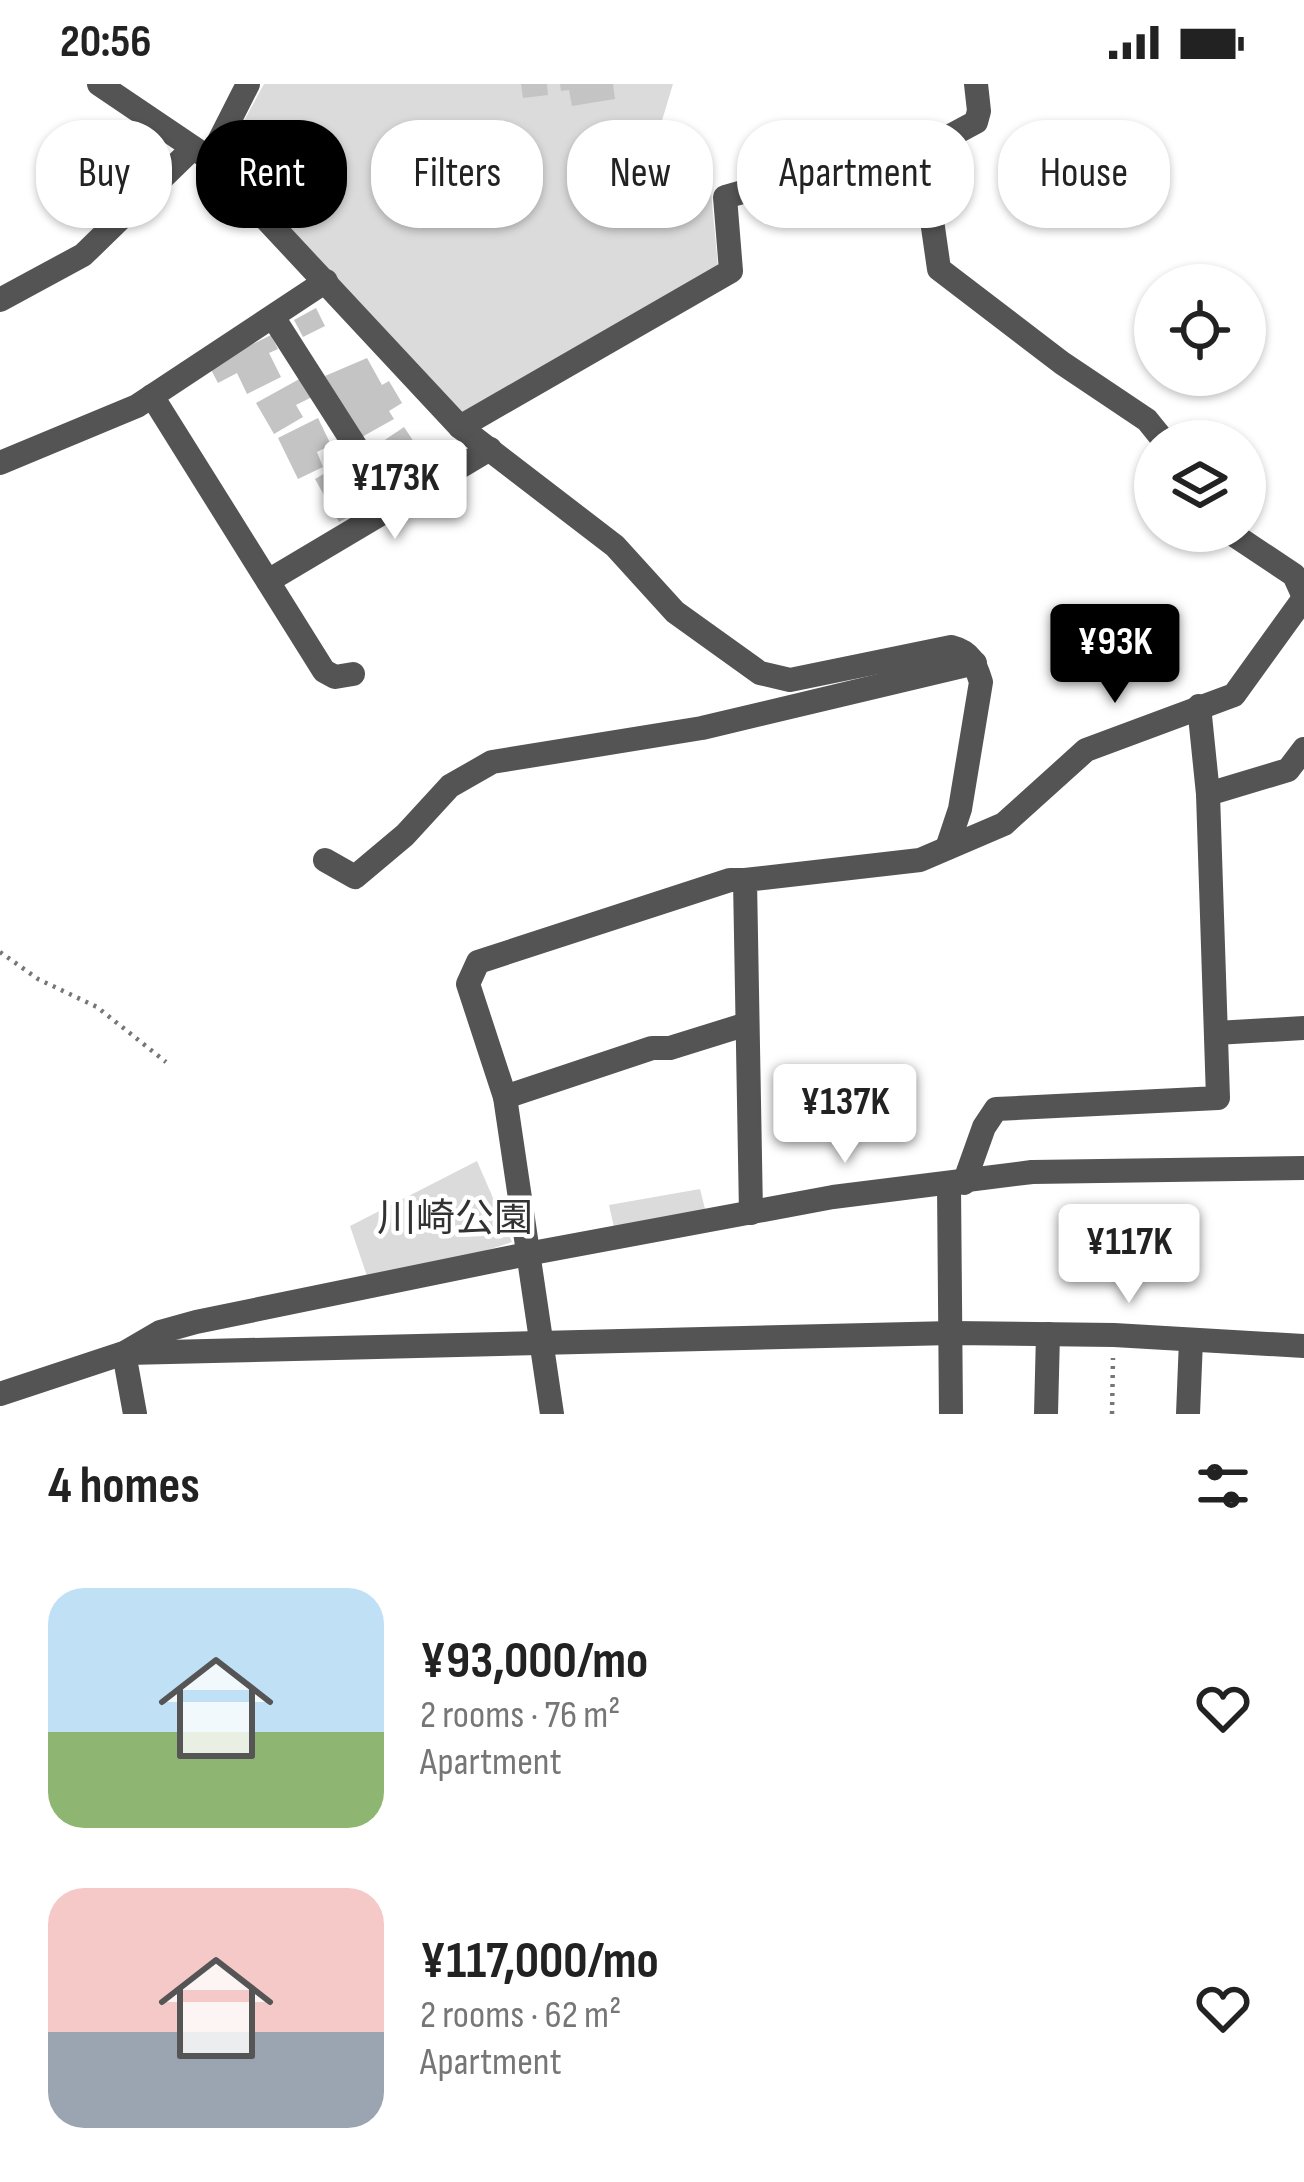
<!DOCTYPE html>
<meta charset="utf-8">
<style>
:root{--surface:#fff;--page:#f6f6f6;--text:#222;--muted:#767676;--accent:#000}
body{margin:0;font-family:"Sofia Sans Condensed","Noto Sans JP",sans-serif;background:var(--page);color:var(--text);height:100vh;display:flex;flex-direction:column;font-size:45px;white-space:nowrap}
*{box-sizing:border-box;margin:0}
p{font-size:39px;color:var(--muted)}
.icon{flex:none;width:66px;height:66px;fill:none;stroke:currentColor;stroke-width:2;stroke-linecap:round;stroke-linejoin:round}
.map{position:relative;height:1330px;overflow:hidden}
.side{display:flex;flex-direction:column;background:var(--surface);flex:1}
.side>*{flex:none}
.top-card{position:absolute;left:36px;top:36px;width:1233px;height:108px;display:flex;gap:24px}
.buttons{position:absolute;left:1134px;top:180px;display:grid;gap:24px}
.buttons a{display:grid;place-items:center;width:132px;height:132px;border-radius:50%;background:var(--surface);box-shadow:0 3px 9px #0004;font-size:60px}
.price{position:absolute;translate:-50% -102px;padding:0 27px;border-radius:12px;background:#fff;color:#222;font-size:39px;line-height:78px;filter:drop-shadow(0 3px 6px #0008)}
.price::after{content:'';position:absolute;left:50%;top:72px;width:36px;height:27px;margin-left:-18px;background:inherit;clip-path:polygon(0 0,100% 0,50% 100%)}
.price.selected{background:var(--accent);color:#fff}
ul{padding:0;list-style:none}
li{display:flex;align-items:center;gap:36px;height:300px;padding:0 48px}
li span{display:grid;place-items:center;flex:none;width:336px;height:240px;border-radius:36px;color:#555}
li>.icon{margin-inline-start:auto}
span .icon{width:144px;height:144px;fill:#fffc;stroke-width:1}
li b{font-size:51px}
h2{display:flex;justify-content:space-between;align-items:center;height:144px;padding:0 48px;font-size:51px}
.pill{padding:0 42px;border-radius:48px;background:var(--surface);box-shadow:0 3px 9px #0004;font-size:42px;line-height:108px}
.pill.selected{background:var(--accent);color:#fff}
.status{display:flex;justify-content:space-between;align-items:center;height:84px;padding:0 60px;background:var(--surface);direction:ltr}
.status svg{height:33px;fill:currentColor}
.map>svg:first-child{display:block}
.green{fill:#dbdbdb}
.building{fill:#c4c4c4}
.lines{fill:none;stroke-linecap:round;stroke-linejoin:round}
.path{stroke:#767676;stroke-width:4.5;stroke-dasharray:3 6;stroke-linecap:butt}
.street{stroke:#545454;stroke-width:24}
.labels{text-anchor:middle;stroke-width:9;stroke-linejoin:round;paint-order:stroke}
.park-label{font-size:39px;fill:#323232;stroke:#fff}
</style>
<div class="status"><b>20:56</b><svg viewBox="0 0 49 12"><path d="M0 12V9h3v3zM5 12V6h3v6zM10 12V3h3v9zM15 12V0h3v12zM26 1h20v11H26zM47 4h2v5h-2z"/></svg></div>
<div class="map">
<svg width="1304" height="1330" viewBox="0 0 1304 1330">
<rect width="100%" height="100%" fill="#fff"/>
<g class="green">
<polygon points="264,0 673,0 654,63 711,108 718,182 464,330 223,75"/>
<polygon points="477,1077 512,1158 475,1170 367,1192 350,1142"/>
<polygon points="700,1105 706,1129 615,1148 609,1121"/>
</g>
<g class="building">
<polygon points="521,0 547,0 548,11 523,14"/>
<polygon points="560,0 613,0 615,15 572,22 569,6 561,7"/>
<polygon points="316,224 325,242 303,253 294,236"/>
<polygon points="271,251 278,265 269,269 281,293 247,310 237,289 218,299 209,282"/>
<polygon points="367,274 382,301 389,297 402,319 389,327 394,335 360,354 325,292"/>
<polygon points="303,293 314,312 296,321 303,333 274,350 256,319"/>
<polygon points="318,334 331,361 317,368 323,383 298,395 278,354"/>
<polygon points="404,343 428,379 397,400 373,364"/>
<polygon points="344,378 369,421 339,438 315,395"/>
</g>
<g class="lines">
<g class="path">
<polyline points="0,868 38,895 97,923 166,978"/>
<polyline points="1112,1330 1113,1274"/>
</g>
<g class="street">
<path d="M99,0L210,75L460,343L615,462L675,528L760,589L790,596L951,563C971,568 975,579 981,598L960,725L947,764"/>
<polyline points="976,0 979,27 976,38 922,67 939,185 1062,279 1147,336 1164,357"/>
<polyline points="210,75 248,0"/>
<polyline points="0,216 83,171 193,64"/>
<polyline points="273,233 370,385 398,422"/>
<polyline points="152,312 324,587 335,593 353,590"/>
<polyline points="460,343 731,187 725,113 849,78 922,67"/>
<polyline points="0,379 137,322 326,197"/>
<polyline points="1228,447 1294,491 1304,513"/>
<polyline points="268,497 490,365"/>
<polyline points="1199,622 1208,710"/>
<polyline points="325,776 355,793 405,751 450,702 492,678 702,644 975,579"/>
<polyline points="1216,949 1304,944"/>
<polyline points="505,1013 652,964 670,964 747,940"/>
<polyline points="964,1099 984,1043 996,1025 1218,1014 1208,710 1288,686 1304,665"/>
<polyline points="949,1101 951,1330"/>
<polyline points="751,1129 745,796 920,776 1004,740 1086,666 1234,611 1304,514"/>
<polyline points="124,1269 135,1330"/>
<polyline points="127,1269 952,1249 1114,1251 1304,1262"/>
<polyline points="0,1310 124,1269 160,1248 196,1238 527,1170 833,1113 1032,1088 1304,1084"/>
<polyline points="552,1330 505,1013 468,900 478,878 730,796 745,796"/>
<polyline points="1046,1330 1048,1250"/>
<polyline points="1188,1330 1191,1256"/>
</g>
</g>
<g class="labels">
<g class="park-label">
<text x="455" y="1147">川崎公園</text>
</g>
</g>
</svg>
<div class="buttons">
<a><svg class="icon" aria-label="locate" viewBox="0 0 24 24"><circle cx="12" cy="12" r="6"/><path d="M12 2v4M12 18v4M2 12h4M18 12h4"/></svg></a>
<a><svg class="icon" aria-label="layers" viewBox="0 0 24 24"><path d="M12 4l9 5-9 5-9-5zM3 14l9 5 9-5"/></svg></a>
</div>
<b class="price" style="left:395px;top:458px">¥173K</b>
<b class="price selected" style="left:1115px;top:622px">¥93K</b>
<b class="price" style="left:845px;top:1082px">¥137K</b>
<b class="price" style="left:1129px;top:1222px">¥117K</b>
<div class="top-card">
<a class="pill">Buy</a>
<a class="pill selected">Rent</a>
<a class="pill">Filters</a>
<a class="pill">New</a>
<a class="pill">Apartment</a>
<a class="pill">House</a>
</div>
</div>
<section class="side">
<h2>4 homes<svg class="icon" aria-label="filters" viewBox="0 0 24 24"><path d="M4 7h16M4 17h16"/><circle cx="9" cy="7" r="2"/><circle cx="15" cy="17" r="2"/></svg></h2>
<ul>
<li><span style="background:linear-gradient(#bfe0f5 60%,#8fb573 0)"><svg class="icon" aria-label="home" viewBox="0 0 24 24"><path d="M3 11l9-7 9 7M6 9v11h12V9"/></svg></span><div><b>¥93,000/mo</b><p>2 rooms · 76 m²</p><p>Apartment</p></div><svg class="icon" aria-label="heart" viewBox="0 0 24 24"><path d="M12 20l-8-8c-3-5 5-10 8-4 3-6 11-1 8 4z"/></svg></li>
<li><span style="background:linear-gradient(#f6c9c9 60%,#9aa5b1 0)"><svg class="icon" aria-label="home" viewBox="0 0 24 24"><path d="M3 11l9-7 9 7M6 9v11h12V9"/></svg></span><div><b>¥117,000/mo</b><p>2 rooms · 62 m²</p><p>Apartment</p></div><svg class="icon" aria-label="heart" viewBox="0 0 24 24"><path d="M12 20l-8-8c-3-5 5-10 8-4 3-6 11-1 8 4z"/></svg></li>
</ul>
</section>
